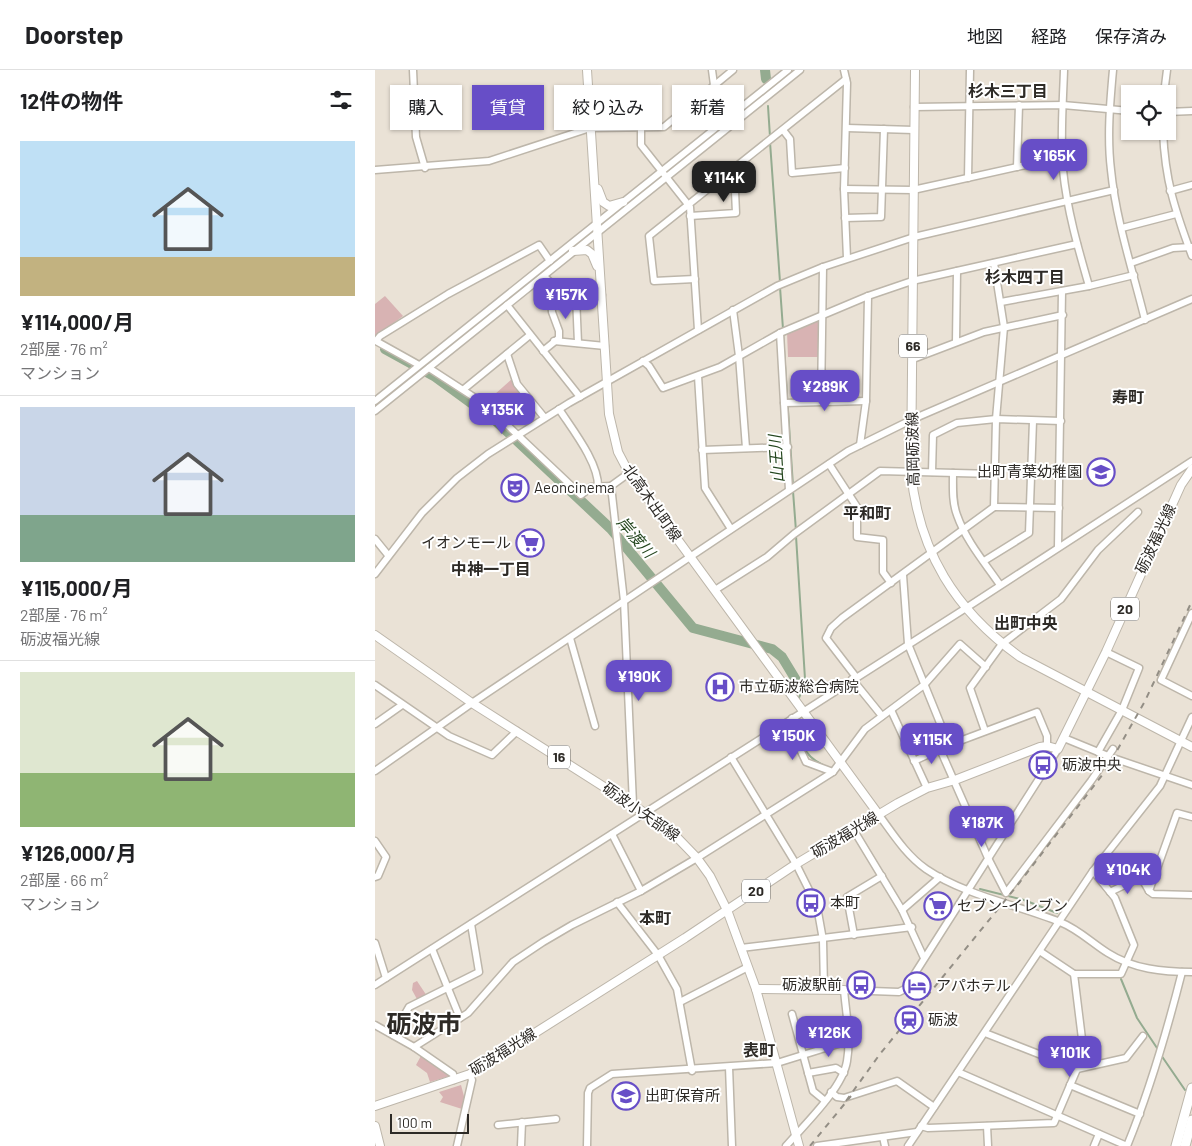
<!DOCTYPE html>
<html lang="ja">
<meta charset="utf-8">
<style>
:root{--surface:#fff;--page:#f6f6f6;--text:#202124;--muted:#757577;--line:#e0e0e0;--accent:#674ec7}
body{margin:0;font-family:Barlow,"Noto Sans JP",sans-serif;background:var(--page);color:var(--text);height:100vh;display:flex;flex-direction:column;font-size:19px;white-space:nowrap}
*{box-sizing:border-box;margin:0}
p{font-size:16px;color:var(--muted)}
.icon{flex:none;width:28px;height:28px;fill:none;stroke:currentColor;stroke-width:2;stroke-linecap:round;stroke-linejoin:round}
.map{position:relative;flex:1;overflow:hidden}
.panel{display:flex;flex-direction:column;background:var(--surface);width:375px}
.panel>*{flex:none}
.hud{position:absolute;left:15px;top:15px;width:475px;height:45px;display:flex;gap:10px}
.controls{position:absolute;left:746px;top:15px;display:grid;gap:10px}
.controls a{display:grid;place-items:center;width:55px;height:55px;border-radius:0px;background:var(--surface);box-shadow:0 1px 4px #0004;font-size:25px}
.scale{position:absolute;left:15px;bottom:12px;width:79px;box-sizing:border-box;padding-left:5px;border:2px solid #2d2a26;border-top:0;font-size:14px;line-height:18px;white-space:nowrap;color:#2d2a26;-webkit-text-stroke:4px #fff;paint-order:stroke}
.price{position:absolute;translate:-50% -42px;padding:0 11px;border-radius:10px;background:var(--accent);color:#fff;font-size:16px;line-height:32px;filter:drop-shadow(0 1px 2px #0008)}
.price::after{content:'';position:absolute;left:50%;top:30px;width:15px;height:11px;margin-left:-8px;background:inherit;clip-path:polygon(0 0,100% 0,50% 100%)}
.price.selected{background:#222;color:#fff}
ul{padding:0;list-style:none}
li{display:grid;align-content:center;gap:10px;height:265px;padding:0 20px}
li+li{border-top:1px solid var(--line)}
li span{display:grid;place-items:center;height:155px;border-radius:0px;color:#555}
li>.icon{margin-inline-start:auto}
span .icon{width:90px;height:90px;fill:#fffc;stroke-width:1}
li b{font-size:21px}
h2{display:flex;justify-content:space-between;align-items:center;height:60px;padding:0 20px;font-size:21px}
.pill{padding:0 18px;border-radius:0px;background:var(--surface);box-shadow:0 1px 4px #0004;font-size:18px;line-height:45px}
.pill.selected{background:var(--accent);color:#fff}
header{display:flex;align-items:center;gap:30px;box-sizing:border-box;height:70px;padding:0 25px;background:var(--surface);border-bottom:1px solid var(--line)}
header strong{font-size:24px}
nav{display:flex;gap:28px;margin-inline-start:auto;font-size:18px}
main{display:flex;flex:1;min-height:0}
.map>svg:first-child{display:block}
.green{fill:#d8b3b3}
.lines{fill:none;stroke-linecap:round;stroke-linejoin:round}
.stream{stroke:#94ab90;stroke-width:2}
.river{stroke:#94ab90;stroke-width:10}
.minor-casing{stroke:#bdb6aa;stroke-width:9}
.major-casing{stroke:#bdb6aa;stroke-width:10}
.highway-casing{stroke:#bdb6aa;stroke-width:11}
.minor{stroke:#fff;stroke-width:6}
.major{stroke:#fff;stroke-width:8}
.highway{stroke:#fff;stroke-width:9}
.rail{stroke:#938e85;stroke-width:2;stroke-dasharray:6 6;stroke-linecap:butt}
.labels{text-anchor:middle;stroke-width:4;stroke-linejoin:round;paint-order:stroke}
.shield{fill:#fff;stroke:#6c6a67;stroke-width:1}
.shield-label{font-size:14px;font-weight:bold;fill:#2d2a26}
.street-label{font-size:15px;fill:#2d2a26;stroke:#fff}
.poi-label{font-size:15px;fill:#2d2a26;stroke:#fff;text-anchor:start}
.neighbourhood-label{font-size:16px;font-weight:bold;fill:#2d2a26;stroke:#fff}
.water-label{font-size:16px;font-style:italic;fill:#24461e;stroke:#fff}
.town-label{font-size:25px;font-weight:bold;fill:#2d2a26;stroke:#fff}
</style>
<header>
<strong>Doorstep</strong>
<nav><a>地図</a><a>経路</a><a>保存済み</a></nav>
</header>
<main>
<section class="panel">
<h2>12件の物件<svg class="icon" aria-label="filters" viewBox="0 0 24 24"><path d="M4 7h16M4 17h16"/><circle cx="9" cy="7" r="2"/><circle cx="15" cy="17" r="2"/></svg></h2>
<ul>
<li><span style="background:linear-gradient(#bfe0f5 75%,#c2b280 0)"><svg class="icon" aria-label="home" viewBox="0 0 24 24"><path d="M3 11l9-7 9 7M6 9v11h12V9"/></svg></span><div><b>¥114,000/月</b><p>2部屋 · 76 m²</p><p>マンション</p></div></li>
<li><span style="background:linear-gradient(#c9d6e8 70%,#7fa58c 0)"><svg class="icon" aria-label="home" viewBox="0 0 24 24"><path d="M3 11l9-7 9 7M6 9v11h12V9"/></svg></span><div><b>¥115,000/月</b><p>2部屋 · 76 m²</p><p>砺波福光線</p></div></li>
<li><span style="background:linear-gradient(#dfe7d0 65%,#8fb573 0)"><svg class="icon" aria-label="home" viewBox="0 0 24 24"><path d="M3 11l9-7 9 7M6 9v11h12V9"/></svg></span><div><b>¥126,000/月</b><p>2部屋 · 66 m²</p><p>マンション</p></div></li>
</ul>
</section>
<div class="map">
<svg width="817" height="1076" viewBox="0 0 817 1076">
<rect width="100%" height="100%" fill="#eae2d6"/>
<g class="green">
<polygon points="10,226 28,246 0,267 0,234"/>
<polygon points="446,247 446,287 413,287 412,262"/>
<polygon points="138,308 155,332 129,349 111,332"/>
<polygon points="42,911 52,926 43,931 37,920 38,913"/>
<polygon points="47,984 72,1002 75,1006 55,1012 52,1003 41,995"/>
<polygon points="86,1015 90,1030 87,1039 65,1032 68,1027 64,1022"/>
</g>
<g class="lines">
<g class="stream">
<polyline points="393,36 395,67"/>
<polyline points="395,72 405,212"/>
<polyline points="405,217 408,259"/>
<polyline points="408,264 418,416"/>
<polyline points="418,421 421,461"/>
<polyline points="421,466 430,609 424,615 426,623 423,630"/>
<path d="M423,647C425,669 426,685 448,695"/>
<polyline points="605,819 649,830 682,843"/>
<polyline points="746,909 762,948 784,981"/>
<polyline points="786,985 810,1020"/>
</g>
<g class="river">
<polyline points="390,0 391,9"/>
<polyline points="10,279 59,306 122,352 236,459 318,558 397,579 407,587 424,615"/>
</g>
<g class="minor-casing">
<g id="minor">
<polyline points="38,0 41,67 50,98"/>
<polyline points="337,0 339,15"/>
<polyline points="469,0 472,13 469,119 472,188"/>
<path d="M689,0C688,33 685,67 688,100C692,140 703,178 714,216"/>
<path d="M738,0C735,33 732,67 736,100C741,151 758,201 770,250"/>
<polyline points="789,24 792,0"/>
<polyline points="539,37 688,35 755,41"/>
<polyline points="792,42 817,41"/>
<polyline points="266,57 266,75 315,137 323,260"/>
<polyline points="472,58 539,60"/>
<polyline points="408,60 415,69 417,103 470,98"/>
<path d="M788,61C790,111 800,140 817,186"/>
<polyline points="642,97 644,35"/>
<polyline points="0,100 114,91 215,58 289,57 358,0"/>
<polyline points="593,108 595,0"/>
<polyline points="469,119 538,120 687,87"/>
<polyline points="795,121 817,115"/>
<polyline points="315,146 361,143 359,99"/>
<polyline points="470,148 506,147 509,59"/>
<polyline points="747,158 801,144"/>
<polyline points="756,193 798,178 816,177"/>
<polyline points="320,209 279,211 274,166 471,9"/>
<polyline points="201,226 203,273"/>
<polyline points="175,228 227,225"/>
<polyline points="626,232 714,216 759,205"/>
<polyline points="132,235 205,327"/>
<polyline points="358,240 364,286 371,378"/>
<polyline points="405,263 414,420"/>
<polyline points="179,271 230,276"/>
<polyline points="581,272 582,201"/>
<polyline points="168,281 184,268 184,261 177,242 174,211 169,206"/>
<polyline points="132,284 142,314 169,347"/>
<polyline points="538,289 609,262 688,245"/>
<polyline points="268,291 274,296 288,318 345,297 405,263 493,226 537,211 702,174"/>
<polyline points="44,295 1,271 5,266 73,224 164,175 175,191"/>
<polyline points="54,298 111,335 206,425 216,417 236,416"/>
<polyline points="323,306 330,418 356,459"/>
<polyline points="89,319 155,265"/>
<polyline points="0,331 413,0"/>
<polyline points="446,331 448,197"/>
<polyline points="409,333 491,331"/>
<path d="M184,339C197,359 224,393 223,417"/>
<polyline points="0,341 425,0"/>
<polyline points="485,375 491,331 493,226"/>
<polyline points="327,380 413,377"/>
<polyline points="454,394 482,437 482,467 508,470 508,502 516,513"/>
<polyline points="557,402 558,365 582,353 621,349 686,351"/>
<polyline points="254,403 236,416 249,531 258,734"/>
<path d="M578,403C578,417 577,432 582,445C591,471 610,493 625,515"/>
<polyline points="619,437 684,438"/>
<polyline points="0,469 13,485"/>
<polyline points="683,477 687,221"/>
<polyline points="609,491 654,463 658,351"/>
<polyline points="0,504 47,443 82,408 113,384 194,333 402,216 448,197 539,167 739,120"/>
<polyline points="528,505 533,574 574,675 565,679 613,788 631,823 716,711 738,679"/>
<polyline points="340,520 392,487 419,464 505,401 619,404"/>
<polyline points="817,543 786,610 817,626"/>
<polyline points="195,568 220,656"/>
<polyline points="481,607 451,568 456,558 467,548 619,437 621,349 629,257 619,193"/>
<polyline points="477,609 507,646"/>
<polyline points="0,615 74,666 117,685 142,661"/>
<polyline points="516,640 552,718"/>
<polyline points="417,648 424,677 431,692 458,702"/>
<polyline points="0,654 27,635"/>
<polyline points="610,661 595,618 627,574 686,529 723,480 763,442"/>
<polyline points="689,668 733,686"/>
<polyline points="574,675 662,642 672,666 672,676"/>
<polyline points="723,682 747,640 764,598 731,582"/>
<polyline points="356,687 421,794 437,826 443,842 448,870 449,919"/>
<polyline points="741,689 817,715"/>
<polyline points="539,691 565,679"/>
<polyline points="0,701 97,633 473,381 538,349 817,229"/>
<path d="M504,745C518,764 531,785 551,799C589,825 643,835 685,852C703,859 717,873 733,883C758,899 788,902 817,902"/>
<polyline points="817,747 802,743 774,821 778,824 817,825"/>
<polyline points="478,759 527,840 549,888"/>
<polyline points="237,764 266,821"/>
<polyline points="0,771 11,787 3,806 0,807"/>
<polyline points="735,822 766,807 774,821"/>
<polyline points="242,832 283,885 302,919 317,1001"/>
<polyline points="527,840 565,807"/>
<polyline points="479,865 472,827 507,806"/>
<polyline points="0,873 11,908"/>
<polyline points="366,878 537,857"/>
<polyline points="57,879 85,948"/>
<polyline points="699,904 746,904 759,875 740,828 718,801"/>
<polyline points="0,915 591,538 817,391"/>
<polyline points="305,932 373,897"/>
<polyline points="417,944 438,1021 449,1030"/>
<polyline points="0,955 39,977 78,1004 79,1010"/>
<polyline points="610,963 702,999 751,988 768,966"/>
<polyline points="18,965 34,937 104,902 96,854"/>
<polyline points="39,977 93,943 138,892 168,872 197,855 266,821 322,788 458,702 490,659 549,615 585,574 611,597"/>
<polyline points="354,997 357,1076"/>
<path d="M583,1002L752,1076C775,1020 792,961 807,902"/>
<polyline points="433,1003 461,998 469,1003"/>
<polyline points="695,1015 765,1044"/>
<polyline points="456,1022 462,1027 469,1028 522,1011 559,1037"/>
<polyline points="123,1055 181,1049"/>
<polyline points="546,1056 553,1058 679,1053 702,999 708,977 699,904 666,882"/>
<polyline points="612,1056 613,1076"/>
<polyline points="508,1067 510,1076"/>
<polyline points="82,1076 97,1010 95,1004"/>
<polyline points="146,1076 147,1052"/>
<polyline points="212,1076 213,1023 215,1018 237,1004 402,993 473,971"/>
<path d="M411,1076C429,1055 468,1018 472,991C476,968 471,943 469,920L524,922L530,919L683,679"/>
<polyline points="442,1076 542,1062"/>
<polyline points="533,1076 718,801 785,716 817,647"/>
<polyline points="719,1076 724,1064"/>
</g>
</g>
<g class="major-casing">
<g id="major">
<polyline points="212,0 234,344 243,382 254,403 504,745"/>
<path d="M540,0L536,402C544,482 580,540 645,587L817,677"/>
<polyline points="223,119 228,132 234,136 248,132"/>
<polyline points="198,181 212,180 217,184 222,196"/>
<polyline points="0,565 97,633 292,757 322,788 335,806 352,840 381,919 424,1076"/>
<polyline points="381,919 469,920"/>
<polyline points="0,1036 95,1004 310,868 421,794 523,733 552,718 580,710 665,677 672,676 683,679 731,582 806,415 817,399"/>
<polyline points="0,1056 5,1076"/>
</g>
</g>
<g class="highway-casing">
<g id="highway">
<polyline points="801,1076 817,1018"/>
<polyline points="810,1076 817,1050"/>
</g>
</g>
<use href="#minor" class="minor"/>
<use href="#major" class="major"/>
<use href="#highway" class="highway"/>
<g class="rail">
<polyline points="471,1031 505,984 645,812 731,700 770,631 817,531"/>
<polyline points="435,1076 476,1026"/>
</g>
</g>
<defs>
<g id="school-ring" transform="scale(1.4375)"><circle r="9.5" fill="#fff" stroke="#674ec7" stroke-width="1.5"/><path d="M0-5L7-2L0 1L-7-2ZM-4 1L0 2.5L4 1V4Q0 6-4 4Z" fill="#674ec7"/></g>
<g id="theatre-ring" transform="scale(1.4375)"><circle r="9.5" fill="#fff" stroke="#674ec7" stroke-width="1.5"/><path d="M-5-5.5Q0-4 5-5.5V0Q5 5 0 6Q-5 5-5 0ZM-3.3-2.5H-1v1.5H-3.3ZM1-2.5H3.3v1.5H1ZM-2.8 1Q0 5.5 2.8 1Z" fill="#674ec7"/></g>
<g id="supermarket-ring" transform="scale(1.4375)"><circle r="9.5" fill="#fff" stroke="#674ec7" stroke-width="1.5"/><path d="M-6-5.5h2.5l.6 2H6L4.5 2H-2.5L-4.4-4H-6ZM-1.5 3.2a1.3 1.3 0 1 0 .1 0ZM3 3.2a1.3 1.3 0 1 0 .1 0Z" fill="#674ec7"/></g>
<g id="hospital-ring" transform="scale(1.4375)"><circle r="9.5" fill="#fff" stroke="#674ec7" stroke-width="1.5"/><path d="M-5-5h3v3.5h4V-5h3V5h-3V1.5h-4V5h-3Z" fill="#674ec7"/></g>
<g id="bus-ring" transform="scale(1.4375)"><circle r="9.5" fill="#fff" stroke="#674ec7" stroke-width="1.5"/><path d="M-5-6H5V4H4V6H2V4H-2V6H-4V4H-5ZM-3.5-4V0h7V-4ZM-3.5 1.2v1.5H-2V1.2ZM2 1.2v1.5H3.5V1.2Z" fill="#674ec7"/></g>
<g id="hotel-ring" transform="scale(1.4375)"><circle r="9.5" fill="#fff" stroke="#674ec7" stroke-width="1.5"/><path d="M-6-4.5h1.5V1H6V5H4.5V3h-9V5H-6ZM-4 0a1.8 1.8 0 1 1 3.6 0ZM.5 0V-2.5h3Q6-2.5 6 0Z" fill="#674ec7"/></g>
<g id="station-ring" transform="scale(1.4375)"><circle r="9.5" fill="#fff" stroke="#674ec7" stroke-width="1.5"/><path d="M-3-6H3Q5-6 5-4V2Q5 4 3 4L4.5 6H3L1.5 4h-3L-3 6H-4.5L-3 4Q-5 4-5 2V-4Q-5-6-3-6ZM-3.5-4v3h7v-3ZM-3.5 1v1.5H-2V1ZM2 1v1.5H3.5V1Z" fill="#674ec7"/></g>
</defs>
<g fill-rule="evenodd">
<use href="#school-ring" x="726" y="402"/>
<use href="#theatre-ring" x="140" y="418"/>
<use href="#supermarket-ring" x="155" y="473"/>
<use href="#hospital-ring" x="345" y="617"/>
<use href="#bus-ring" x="668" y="695"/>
<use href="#bus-ring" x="436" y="833"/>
<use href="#supermarket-ring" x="563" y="836"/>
<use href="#bus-ring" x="486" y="915"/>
<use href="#hotel-ring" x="542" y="916"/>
<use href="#station-ring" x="534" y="950"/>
<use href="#school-ring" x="251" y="1026"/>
</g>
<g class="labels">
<g class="shield">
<rect x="524" y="264.5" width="28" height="23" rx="4"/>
<rect x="736" y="527.5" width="28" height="23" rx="4"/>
<rect x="173" y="675.5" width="22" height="23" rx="4"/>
<rect x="367" y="809.5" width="28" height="23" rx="4"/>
</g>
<g class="shield-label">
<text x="538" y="281">66</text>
<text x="750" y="544">20</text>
<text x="184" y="692">16</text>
<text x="381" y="826">20</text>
</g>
<g class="street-label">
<text transform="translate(538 379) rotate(-91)" y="5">高岡砺波線</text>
<text transform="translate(277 433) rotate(55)" y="5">北高木出町線</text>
<text transform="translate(781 469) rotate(-65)" y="5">砺波福光線</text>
<text transform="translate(266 742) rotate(35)" y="5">砺波小矢部線</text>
<text transform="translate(470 765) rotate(-31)" y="5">砺波福光線</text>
<text transform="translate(128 982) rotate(-32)" y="5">砺波福光線</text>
</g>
<g class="poi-label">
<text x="707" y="407" text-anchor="end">出町青葉幼稚園</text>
<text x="159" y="423">Aeoncinema</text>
<text x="136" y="478" text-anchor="end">イオンモール</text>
<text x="364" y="622">市立砺波総合病院</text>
<text x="687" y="700">砺波中央</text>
<text x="455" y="838">本町</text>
<text x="582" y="841">セブン-イレブン</text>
<text x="467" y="920" text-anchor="end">砺波駅前</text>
<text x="561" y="921">アパホテル</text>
<text x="553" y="955">砺波</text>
<text x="270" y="1031">出町保育所</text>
</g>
<g class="neighbourhood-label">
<text x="633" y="27">杉木三丁目</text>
<text x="650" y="213">杉木四丁目</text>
<text x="753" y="333">寿町</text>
<text x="492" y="449">平和町</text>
<text x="116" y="505">中神一丁目</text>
<text x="651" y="559">出町中央</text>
<text x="280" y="854">本町</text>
<text x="384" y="986">表町</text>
</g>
<g class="water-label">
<text transform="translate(401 389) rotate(-94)" y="6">山王川</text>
<text transform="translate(261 467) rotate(49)" y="6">岸渡川</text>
</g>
<g class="town-label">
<text x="49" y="963">砺波市</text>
</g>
</g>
</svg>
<div class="controls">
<a><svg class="icon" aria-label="locate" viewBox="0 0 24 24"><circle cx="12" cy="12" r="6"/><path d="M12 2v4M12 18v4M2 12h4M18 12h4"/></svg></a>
</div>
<div class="scale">100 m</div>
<b class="price" style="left:679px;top:111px">¥165K</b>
<b class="price selected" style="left:349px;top:133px">¥114K</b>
<b class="price" style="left:191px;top:250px">¥157K</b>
<b class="price" style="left:450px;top:342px">¥289K</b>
<b class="price" style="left:127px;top:365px">¥135K</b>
<b class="price" style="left:264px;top:632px">¥190K</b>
<b class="price" style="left:418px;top:691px">¥150K</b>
<b class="price" style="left:557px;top:695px">¥115K</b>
<b class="price" style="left:607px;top:778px">¥187K</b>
<b class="price" style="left:753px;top:825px">¥104K</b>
<b class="price" style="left:454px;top:988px">¥126K</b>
<b class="price" style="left:695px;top:1008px">¥101K</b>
<div class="hud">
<a class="pill">購入</a>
<a class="pill selected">賃貸</a>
<a class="pill">絞り込み</a>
<a class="pill">新着</a>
</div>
</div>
</main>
